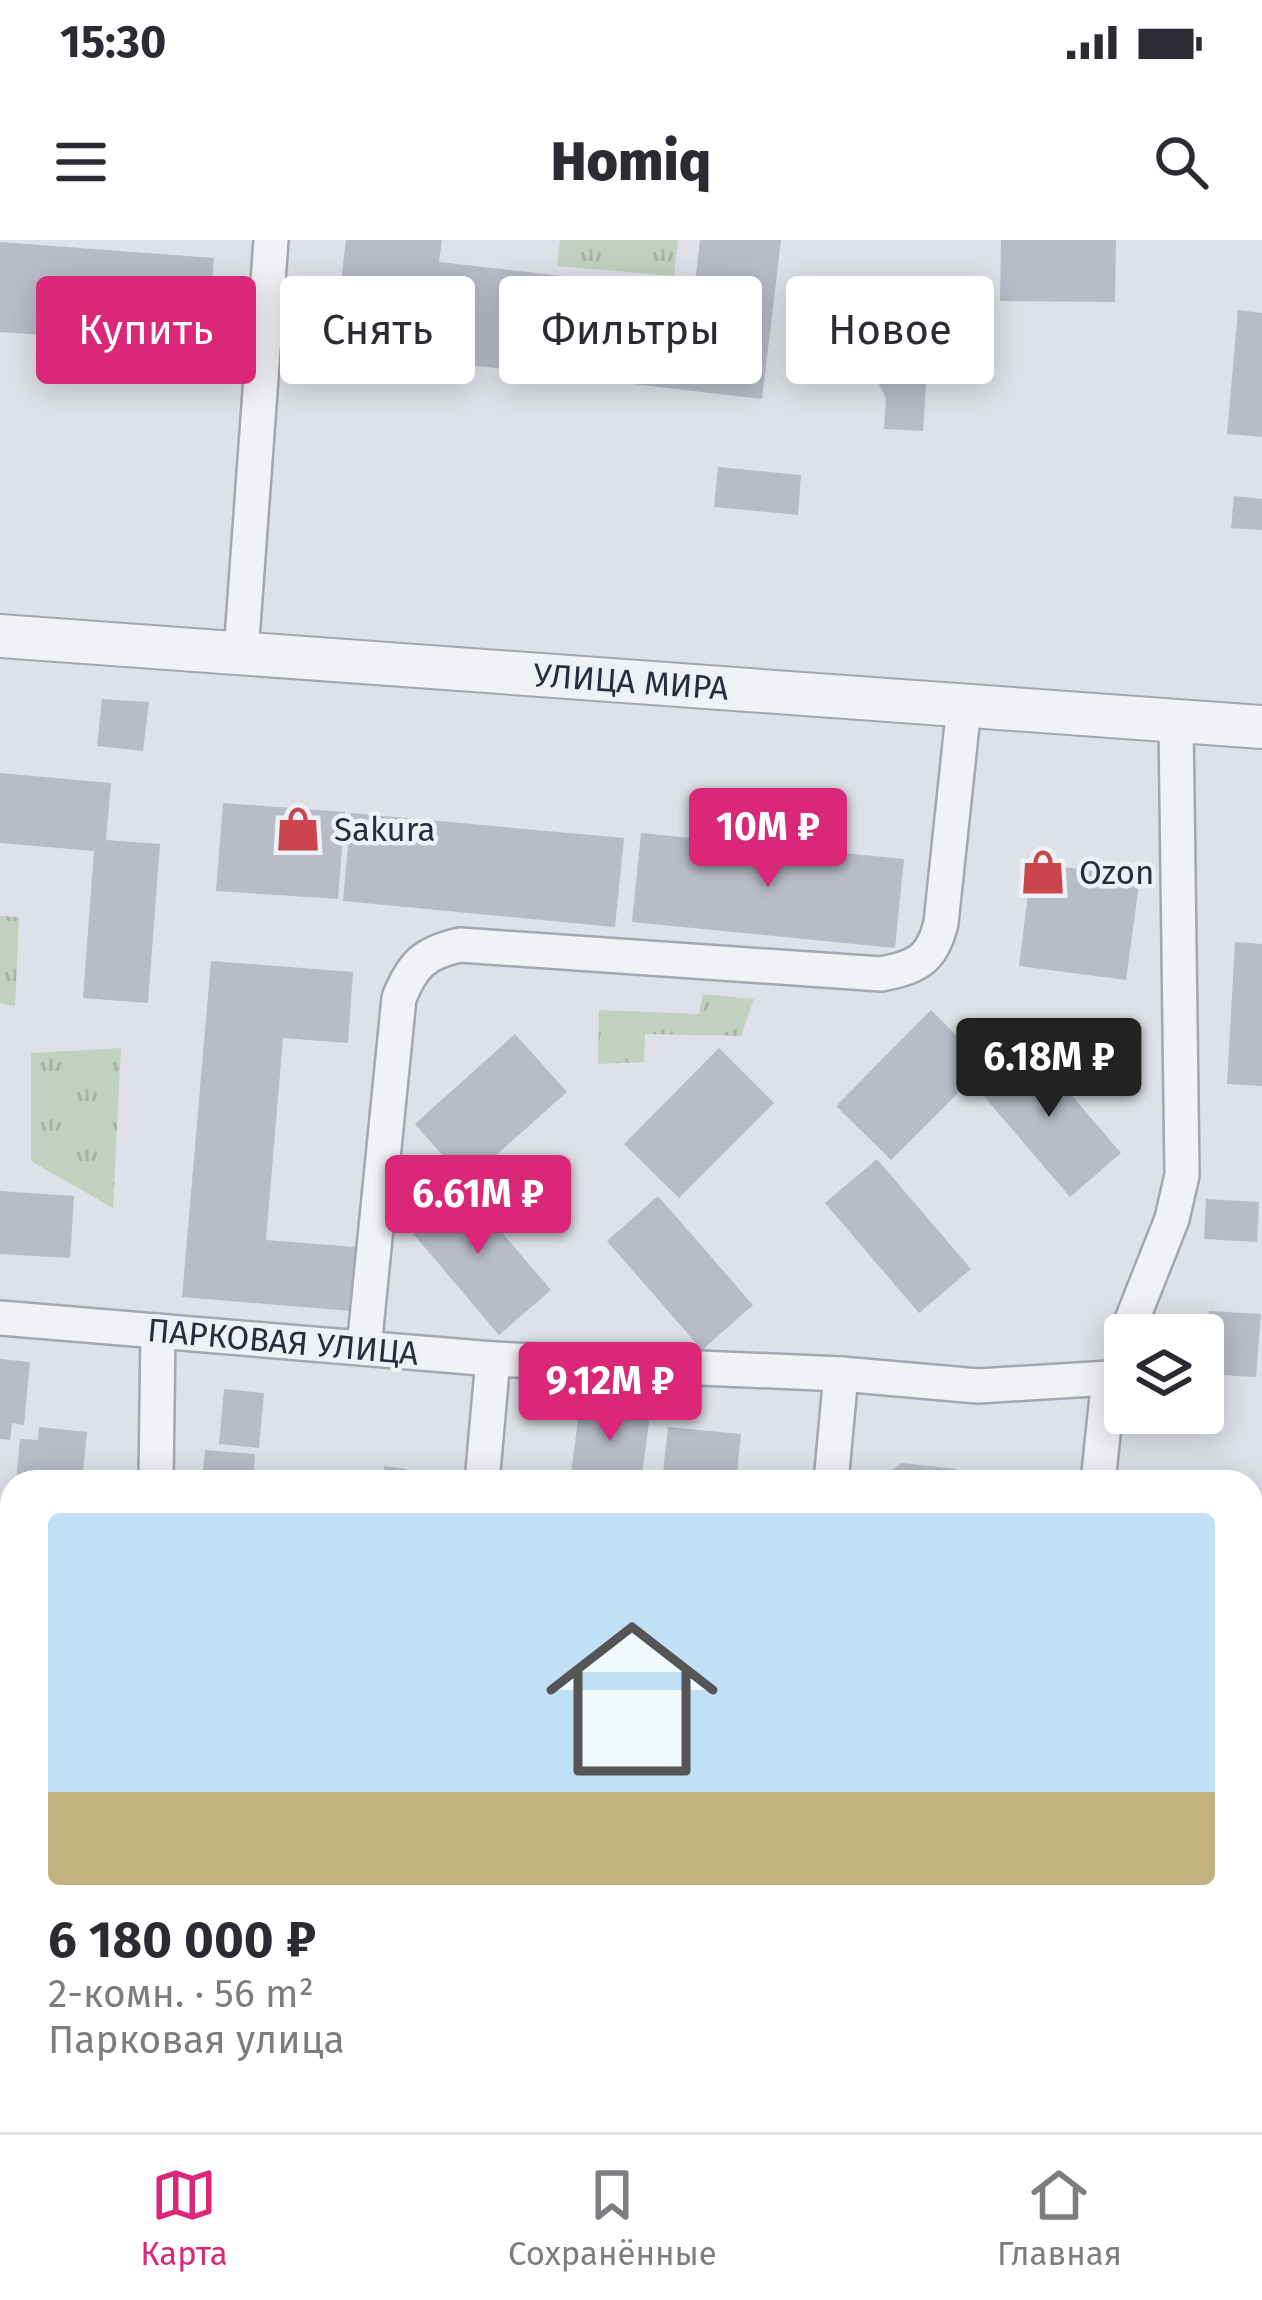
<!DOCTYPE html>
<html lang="ru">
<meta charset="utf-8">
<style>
:root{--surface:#fff;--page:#f2f2f3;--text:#2b2b33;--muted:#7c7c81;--line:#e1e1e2;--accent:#db2777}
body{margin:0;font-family:"Fira Sans",sans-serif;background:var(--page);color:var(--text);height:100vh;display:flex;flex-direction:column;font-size:45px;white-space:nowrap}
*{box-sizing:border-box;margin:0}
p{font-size:39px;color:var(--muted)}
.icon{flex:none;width:66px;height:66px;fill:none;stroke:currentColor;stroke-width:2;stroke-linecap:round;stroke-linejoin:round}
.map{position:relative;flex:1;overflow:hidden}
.details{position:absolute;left:0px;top:1230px;width:1263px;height:663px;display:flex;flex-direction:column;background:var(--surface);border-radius:36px 36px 0 0;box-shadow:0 6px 30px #0003}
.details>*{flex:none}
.top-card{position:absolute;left:36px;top:36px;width:1191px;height:108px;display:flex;gap:24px}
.controls{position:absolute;left:1104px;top:1074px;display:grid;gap:24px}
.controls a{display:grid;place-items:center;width:120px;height:120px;border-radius:12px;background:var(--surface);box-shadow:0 6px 30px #0003;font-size:60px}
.price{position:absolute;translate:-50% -102px;padding:0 27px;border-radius:12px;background:var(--accent);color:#fff;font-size:39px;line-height:78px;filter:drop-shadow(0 3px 6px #0008)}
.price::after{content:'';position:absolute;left:50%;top:72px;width:36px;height:27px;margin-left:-18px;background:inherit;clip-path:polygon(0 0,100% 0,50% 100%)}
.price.on{background:#222;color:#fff}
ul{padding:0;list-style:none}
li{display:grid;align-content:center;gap:24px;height:636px;padding:0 48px}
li+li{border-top:3px solid var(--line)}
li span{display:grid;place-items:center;height:372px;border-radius:12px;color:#555}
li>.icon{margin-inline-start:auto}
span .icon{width:216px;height:216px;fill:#fffc;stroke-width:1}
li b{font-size:51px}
.tag{padding:0 42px;border-radius:12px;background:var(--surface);box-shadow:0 6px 30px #0003;font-size:42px;line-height:108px}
.tag.on{background:var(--accent);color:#fff}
.status{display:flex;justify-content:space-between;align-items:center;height:84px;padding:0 60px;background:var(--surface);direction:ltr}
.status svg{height:33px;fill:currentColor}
header{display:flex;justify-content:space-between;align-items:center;height:156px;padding:0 48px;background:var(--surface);font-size:54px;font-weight:800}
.menu{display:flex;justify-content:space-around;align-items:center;height:168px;border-top:3px solid var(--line);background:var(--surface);font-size:33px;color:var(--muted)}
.menu a{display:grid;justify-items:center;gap:6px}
.menu .on{color:var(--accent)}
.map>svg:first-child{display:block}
.park{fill:url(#park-tufts)}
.building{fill:#b8bcc7}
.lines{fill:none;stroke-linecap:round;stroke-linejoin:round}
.minor-casing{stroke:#a4a7b1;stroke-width:38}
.tertiary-casing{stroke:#a4a7b1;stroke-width:46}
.minor{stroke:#f1f2f6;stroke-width:33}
.tertiary{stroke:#f1f2f6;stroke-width:42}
.labels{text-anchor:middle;stroke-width:9;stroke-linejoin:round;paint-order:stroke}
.street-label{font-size:33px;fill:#282d3e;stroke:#edf0f5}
.poi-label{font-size:33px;fill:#282d3e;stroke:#edf0f5;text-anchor:start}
</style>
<div class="status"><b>15:30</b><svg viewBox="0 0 49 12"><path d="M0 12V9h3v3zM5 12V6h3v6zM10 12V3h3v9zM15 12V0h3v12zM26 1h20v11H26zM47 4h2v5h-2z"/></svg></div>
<header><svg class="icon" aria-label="menu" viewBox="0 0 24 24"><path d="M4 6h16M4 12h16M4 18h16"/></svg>Homiq<svg class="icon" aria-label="search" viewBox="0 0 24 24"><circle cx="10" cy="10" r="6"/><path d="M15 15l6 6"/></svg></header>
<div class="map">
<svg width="1262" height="1892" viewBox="0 0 1262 1892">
<defs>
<pattern id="park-tufts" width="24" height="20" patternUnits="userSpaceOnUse" patternTransform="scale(3)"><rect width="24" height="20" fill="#c2d1bf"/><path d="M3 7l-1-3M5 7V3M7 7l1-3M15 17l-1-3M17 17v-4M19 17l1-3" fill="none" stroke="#a7b4a5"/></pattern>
</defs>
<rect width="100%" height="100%" fill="#dee1e7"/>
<g class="park">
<polygon points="560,0 678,0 674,36 557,26"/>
<polygon points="0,676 19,677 15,766 0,763"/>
<polygon points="703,754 754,759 741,796 645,794 644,822 598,824 599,770 699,774"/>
<polygon points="121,808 113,968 31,921 31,813"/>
</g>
<g class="building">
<polygon points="346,0 442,0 439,22 694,51 700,0 781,0 762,159 333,109"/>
<polygon points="1001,0 1116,0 1115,62 1000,61"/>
<polygon points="0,2 214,18 207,107 0,92"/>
<polygon points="1238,70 1262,73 1262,197 1227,194"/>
<polygon points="886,129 927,131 923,191 884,189 886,159 878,142"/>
<polygon points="718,227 801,235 798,275 714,267"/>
<polygon points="1234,256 1262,259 1262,290 1231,288"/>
<polygon points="102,459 149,462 143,511 97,506"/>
<polygon points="0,533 111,543 106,600 160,604 148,763 83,758 94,611 0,603"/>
<polygon points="223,563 345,572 338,659 216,651"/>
<polygon points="351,573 624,598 615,687 343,661"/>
<polygon points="641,593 904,619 895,708 632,682"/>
<polygon points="1032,623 1140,637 1126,740 1019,726"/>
<polygon points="1235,702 1262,704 1262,846 1227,844"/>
<polygon points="211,721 353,732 348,803 283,798 266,1000 356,1007 351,1071 182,1057"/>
<polygon points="931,770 986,825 891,920 836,866"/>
<polygon points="515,794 567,852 466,942 415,884"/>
<polygon points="1027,803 1121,913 1070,957 976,847"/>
<polygon points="719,808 774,863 679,958 624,904"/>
<polygon points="877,919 971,1029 919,1073 825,963"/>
<polygon points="457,940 551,1050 499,1095 405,984"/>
<polygon points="0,951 74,956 70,1018 0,1014"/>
<polygon points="658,956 753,1065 702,1110 607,1001"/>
<polygon points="1206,959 1259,962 1257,1002 1204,999"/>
<polygon points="1209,1071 1261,1074 1256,1137 1203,1134 1200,1090 1207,1091"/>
<polygon points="0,1119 30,1122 24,1185 12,1183 10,1200 0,1199"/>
<polygon points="224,1149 264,1153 259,1208 219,1204"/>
<polygon points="580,1165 650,1175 641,1242 571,1233"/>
<polygon points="39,1187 87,1192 82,1242 16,1242 20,1199 38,1200"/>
<polygon points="668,1187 741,1194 736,1242 662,1242"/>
<polygon points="205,1210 255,1214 253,1242 202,1242"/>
<polygon points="902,1223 956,1229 954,1242 886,1242 887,1233"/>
<polygon points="384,1226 406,1229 405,1236 434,1242 367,1242 368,1231 384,1233"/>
<polygon points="9,1533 12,1533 12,1569 6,1569"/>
<polygon points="0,1626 12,1627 12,1673 0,1672"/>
<polygon points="0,1701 12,1702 12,1741 0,1740"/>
<polygon points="1259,1740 1262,1741 1262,1779 1255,1778"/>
<polygon points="0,1762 12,1763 12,1811 0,1809"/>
<polygon points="1255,1790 1262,1791 1262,1861 1251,1860"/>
<polygon points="308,1881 370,1881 369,1892 307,1892"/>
<polygon points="522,1881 547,1881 546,1892 520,1892"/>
<polygon points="886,1881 885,1892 826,1892 827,1882"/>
<polygon points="979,1881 1051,1881 1050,1892 978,1892"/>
<polygon points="1060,1881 1112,1881 1111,1892 1059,1892"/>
</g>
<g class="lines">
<g class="minor-casing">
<g id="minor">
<polyline points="241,413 271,0"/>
<polyline points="0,1078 493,1119 841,1134 978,1146 1109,1138 1098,1242"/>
<polyline points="1126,1095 1172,979 1182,935 1176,481"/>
<path d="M364,1108L399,758C413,724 424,713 460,705L881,734C917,727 932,720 941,683L964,466"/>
<polyline points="156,1242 158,1091"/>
<polyline points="482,1242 493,1119"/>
<polyline points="831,1242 841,1134"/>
<polyline points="99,1892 100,1881"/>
<polyline points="423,1892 424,1881"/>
<polyline points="773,1892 774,1881"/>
</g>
</g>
<g class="tertiary-casing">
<polyline id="tertiary" points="0,396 1262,487"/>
</g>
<use href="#minor" class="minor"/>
<use href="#tertiary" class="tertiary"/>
</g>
<defs>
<g id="shop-bare" transform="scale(3.6)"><path d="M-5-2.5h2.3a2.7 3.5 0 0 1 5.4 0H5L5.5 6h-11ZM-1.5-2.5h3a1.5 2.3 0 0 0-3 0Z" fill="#ca464c" stroke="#edf0f5" stroke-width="2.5" paint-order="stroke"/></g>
</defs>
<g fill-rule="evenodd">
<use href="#shop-bare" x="298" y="589"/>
<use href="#shop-bare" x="1043" y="632"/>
</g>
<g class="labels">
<g class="street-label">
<text transform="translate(631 441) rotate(4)" y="12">УЛИЦА МИРА</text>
<text transform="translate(283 1101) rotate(5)" y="12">ПАРКОВАЯ УЛИЦА</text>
</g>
<g class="poi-label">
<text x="334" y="601">Sakura</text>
<text x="1079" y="644">Ozon</text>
</g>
</g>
</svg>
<div class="controls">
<a><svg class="icon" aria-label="layers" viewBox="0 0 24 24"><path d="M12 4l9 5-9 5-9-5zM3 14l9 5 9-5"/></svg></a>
</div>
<b class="price" style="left:768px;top:650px">10M ₽</b>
<b class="price on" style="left:1049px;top:880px">6.18M ₽</b>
<b class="price" style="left:478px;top:1017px">6.61M ₽</b>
<b class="price" style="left:610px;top:1204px">9.12M ₽</b>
<div class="top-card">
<a class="tag on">Купить</a>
<a class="tag">Снять</a>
<a class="tag">Фильтры</a>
<a class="tag">Новое</a>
</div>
<section class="details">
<ul>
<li><span style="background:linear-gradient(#bfe0f5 75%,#c2b280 0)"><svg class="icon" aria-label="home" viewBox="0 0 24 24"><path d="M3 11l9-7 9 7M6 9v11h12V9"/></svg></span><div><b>6 180 000 ₽</b><p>2-комн. · 56 m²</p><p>Парковая улица</p></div></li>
</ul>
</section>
</div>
<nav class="menu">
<a class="on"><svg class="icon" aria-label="map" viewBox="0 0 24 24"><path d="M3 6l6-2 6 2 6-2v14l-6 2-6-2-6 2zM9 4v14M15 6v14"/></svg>Карта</a>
<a><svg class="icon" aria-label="saved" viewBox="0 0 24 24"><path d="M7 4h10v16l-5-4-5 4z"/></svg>Сохранённые</a>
<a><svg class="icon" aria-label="home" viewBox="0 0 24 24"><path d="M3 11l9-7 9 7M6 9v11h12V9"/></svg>Главная</a>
</nav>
